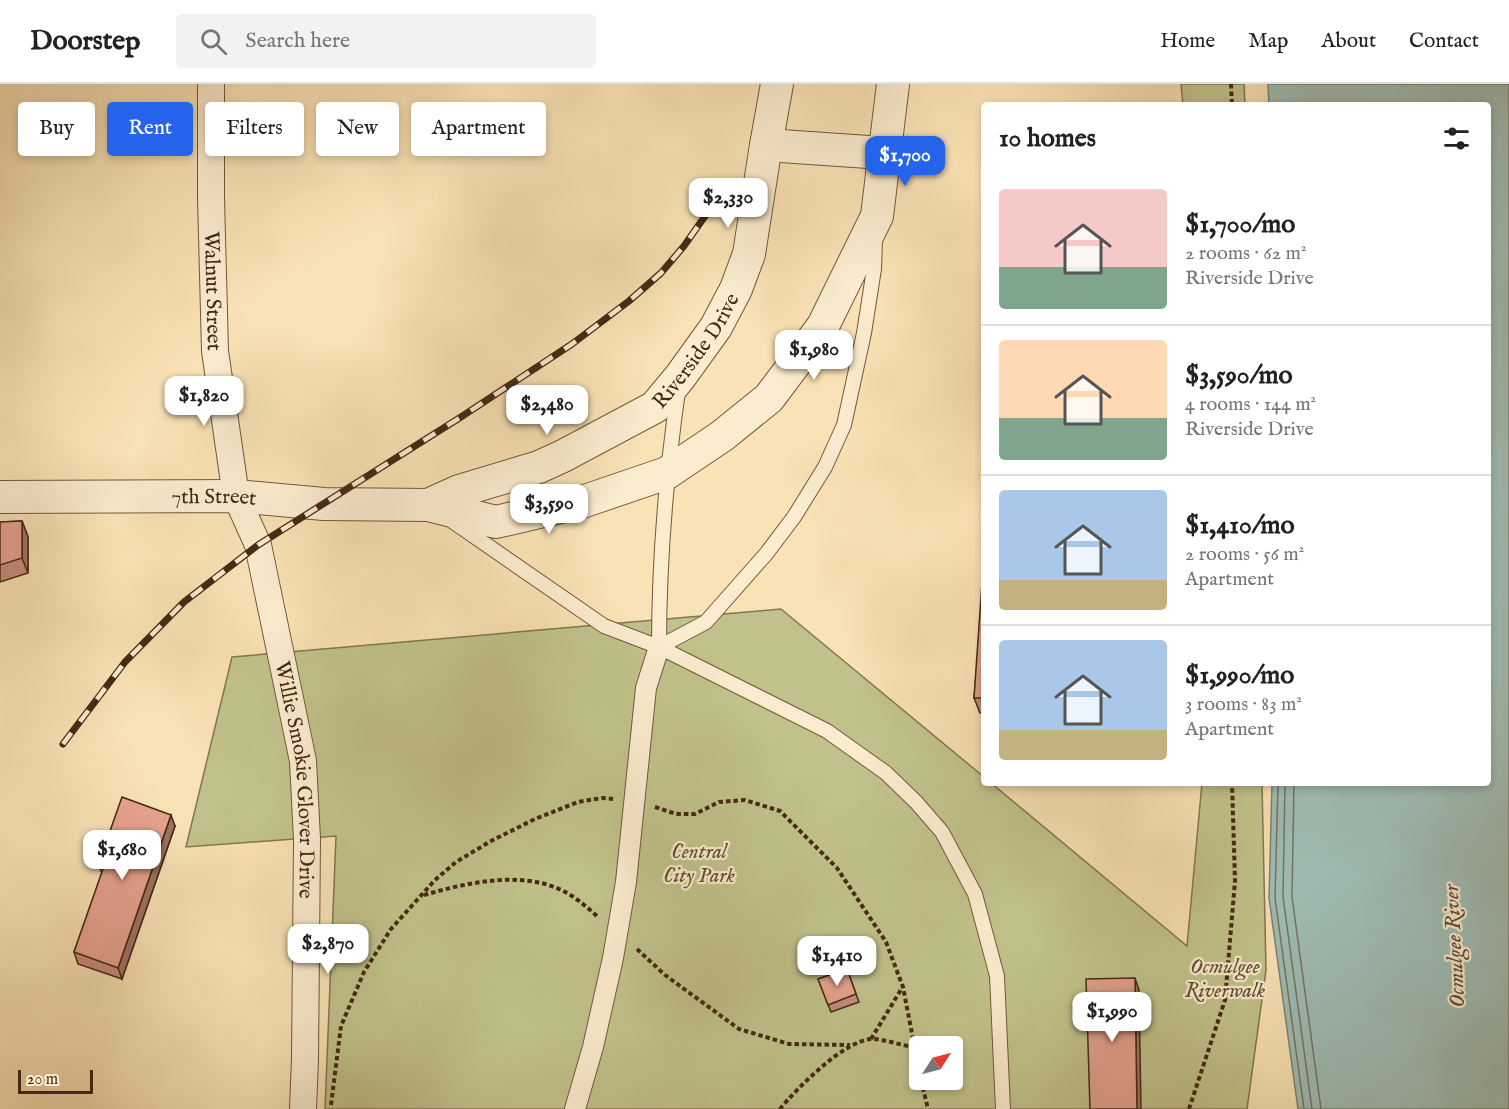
<!DOCTYPE html>
<meta charset="utf-8">
<style>
:root{--surface:#fff;--page:#f2f2f2;--text:#222;--muted:#767676;--line:#e0e0e0;--accent:#2563eb}
body{margin:0;font-family:"IM FELL English",serif;background:var(--page);color:var(--text);height:100vh;display:flex;flex-direction:column;font-size:22px;white-space:nowrap}
*{box-sizing:border-box;margin:0}
p{font-size:20px;color:var(--muted)}
.icon{flex:none;width:33px;height:33px;fill:none;stroke:currentColor;stroke-width:2;stroke-linecap:round;stroke-linejoin:round}
.map{position:relative;flex:1;overflow:hidden}
.side{position:absolute;left:981px;top:18px;width:510px;height:684px;display:flex;flex-direction:column;background:var(--surface);border-radius:6px;box-shadow:0 3px 9px #0003}
.side>*{flex:none}
.hud{position:absolute;left:18px;top:18px;width:570px;height:54px;display:flex;gap:12px}
.needle{width:39px;rotate:54deg}
.fabs{position:absolute;left:909px;top:952px;display:grid;gap:12px}
.fabs a{display:grid;place-items:center;width:54px;height:54px;border-radius:6px;background:var(--surface);box-shadow:0 3px 9px #0003;font-size:30px}
.scale{position:absolute;left:18px;bottom:15px;width:75px;box-sizing:border-box;padding-left:6px;border:3px solid #442a13;border-top:0;font-size:16px;line-height:21px;white-space:nowrap;color:#442a13;-webkit-text-stroke:4px #fbeccf;paint-order:stroke}
.price{position:absolute;translate:-50% -51px;padding:0 14px;border-radius:12px;background:#fff;color:#222;font-size:20px;line-height:39px;filter:drop-shadow(0 2px 3px #0008)}
.price::after{content:'';position:absolute;left:50%;top:36px;width:18px;height:14px;margin-left:-9px;background:inherit;clip-path:polygon(0 0,100% 0,50% 100%)}
.price.current{background:var(--accent);color:#fff}
ul{padding:0;list-style:none}
li{display:flex;align-items:center;gap:18px;height:150px;padding:0 18px}
li+li{border-top:2px solid var(--line)}
li span{display:grid;place-items:center;flex:none;width:168px;height:120px;border-radius:6px;color:#555}
li>.icon{margin-inline-start:auto}
span .icon{width:72px;height:72px;fill:#fffc;stroke-width:1}
li b{font-size:26px}
h2{display:flex;justify-content:space-between;align-items:center;height:72px;padding:0 18px;font-size:26px}
.tag{padding:0 21px;border-radius:6px;background:var(--surface);box-shadow:0 3px 9px #0003;font-size:21px;line-height:54px}
.tag.current{background:var(--accent);color:#fff}
header{display:flex;align-items:center;gap:36px;box-sizing:border-box;height:84px;padding:0 30px;background:var(--surface);border-bottom:2px solid var(--line)}
header strong{font-size:28px}
nav{display:flex;gap:33px;margin-inline-start:auto;font-size:21px}
.search{width:420px;height:54px;background:var(--page);display:flex;align-items:center;gap:15px;box-sizing:border-box;padding:0 21px;border-radius:6px;color:var(--muted);font-size:22px}
.map>svg:first-child{display:block}
.green{fill:#c1c28b;stroke:#82764f;stroke-width:1.5;fill-rule:evenodd}
.water{fill:#9fbdb4;stroke:#7b8274;stroke-width:1.5}
.lines{fill:none;stroke-linecap:round;stroke-linejoin:round}
.shore{stroke:#727464;stroke-width:1.5}
.service-casing{stroke:#71583c;stroke-width:16}
.pedestrian-casing{stroke:#71583c;stroke-width:22}
.minor-casing{stroke:#71583c;stroke-width:28}
.tertiary-casing{stroke:#71583c;stroke-width:34}
.path{stroke:#442a13;stroke-width:4;stroke-dasharray:4.5 3;stroke-linecap:butt}
.service{stroke:#fbeccf;stroke-width:14}
.pedestrian{stroke:#fbeccf;stroke-width:20}
.minor{stroke:#fbeccf;stroke-width:26}
.tertiary{stroke:#fbeccf;stroke-width:32}
.rail-casing{stroke:#442a13;stroke-width:7}
.rail{stroke:#fbeccf;stroke-width:4.5;stroke-dasharray:14;stroke-linecap:butt}
.wall{fill:#c58b7c;stroke:#442a13;stroke-width:1.5}
.shaded-wall{fill:#a07165;stroke:#442a13;stroke-width:1.5}
.building{fill:#e5a290;stroke:#442a13;stroke-width:1.5}
.labels{text-anchor:middle;stroke-width:4.5;stroke-linejoin:round;paint-order:stroke}
.street-label{font-size:21px;fill:#442a13;stroke:#fbeccf}
.park-label{font-size:21px;font-style:italic;fill:#635031;stroke:#fbeccf}
.water-label{font-size:22px;font-style:italic;fill:#5b4f3b;stroke:#fbeccf}
</style>
<header>
<strong>Doorstep</strong>
<div class="search"><svg class="icon" aria-label="search" viewBox="0 0 24 24"><circle cx="10" cy="10" r="6"/><path d="M15 15l6 6"/></svg>Search here</div>
<nav><a>Home</a><a>Map</a><a>About</a><a>Contact</a></nav>
</header>
<div class="map">
<svg width="1509" height="1025" viewBox="0 0 1509 1025">
<rect width="100%" height="100%" fill="#f9e2b5"/>
<filter id="stains"><feTurbulence type="fractalNoise" baseFrequency=".00333" numOctaves="4"/><feColorMatrix values="0 0 0 0 .2 0 0 0 0 .09 0 0 0 0 .02 0 0 0 .5 -.17"/></filter>
<radialGradient id="worn" r=".72"><stop offset=".6" stop-color="#630" stop-opacity="0"/><stop offset="1" stop-color="#630" stop-opacity=".3"/></radialGradient>
<g class="green">
<polygon points="1181,0 1244,0 1245,21 1183,21"/>
<path d="M781,525L984,693V699H991L1187,862L1202,699H1262L1266,886L1247,1025H325L336,752L186,763L232,573ZM920,963H952V996H920Z"/>
</g>
<polygon class="water" points="1268,0 1509,0 1509,1025 1298,1025 1269,814 1272,699 1488,699 1488,21 1269,21"/>
<g class="lines">
<g class="shore">
<polyline points="1278,699 1275,814 1304,1025"/>
<polyline points="1285,699 1283,813 1312,1025"/>
<polyline points="1294,699 1292,813 1321,1025"/>
</g>
<g class="service-casing">
<g id="service">
<path d="M678,307C666,392 659,477 659,563L706,538L766,470L794,433L825,383L844,341L864,249L874,185L875,156"/>
<polyline points="452,437 604,542 659,563 827,647 886,689 916,718 942,748 975,810 997,892 1003,1025"/>
</g>
</g>
<g class="pedestrian-casing">
<polyline id="pedestrian" points="575,1025 593,963 613,874 626,798 646,604 659,563"/>
</g>
<g class="minor-casing">
<g id="minor">
<path id="s1" d="M211,0V114L215,267L236,412L258,461L303,677L307,755L305,975L303,1025"/>
</g>
</g>
<g class="tertiary-casing">
<g id="tertiary">
<polyline points="766,61 883,69"/>
<path id="s2" d="M0,413L236,412L324,420L428,421L496,438L582,418L667,389L722,352L769,314L823,242L877,132L893,0"/>
<path id="s3" d="M428,421L459,407L539,383L563,372L655,323L680,293L716,243L736,205L749,170L766,61L777,0"/>
</g>
</g>
<g class="path">
<polyline points="1231,0 1232,21"/>
<polyline points="655,723 676,730 695,730 719,718 745,716 780,727 837,784 886,858 903,903 920,991"/>
<path d="M424,811C470,798 529,784 572,812C581,818 589,825 597,832"/>
<polyline points="637,865 665,891 739,945 789,960 850,961"/>
<polyline points="871,955 902,904"/>
<polyline points="921,996 928,1025"/>
<polyline points="331,1021 341,942 364,888 391,845 435,796 456,778 491,757 535,735 578,718 602,714 613,715"/>
<path d="M780,1025C797,1004 844,957 871,955C884,955 900,961 913,963"/>
<polyline points="1189,1025 1225,916 1235,797 1232,699"/>
</g>
<use href="#service" class="service"/>
<use href="#pedestrian" class="pedestrian"/>
<use href="#minor" class="minor"/>
<use href="#tertiary" class="tertiary"/>
<g class="rail-casing">
<polyline id="rail" points="63,660 125,578 184,518 258,461 461,333 572,260 629,217 661,189 684,162 717,115"/>
</g>
<use href="#rail" class="rail"/>
</g>
<g class="wall">
<polygon points="22,437 28,453 28,489 0,498 0,438"/>
<polygon points="984,499 984,629 980,629 974,614"/>
<polygon points="175,742 122,895 78,880 74,868 102,789 98,781"/>
<polygon points="847,885 859,918 831,928 818,895"/>
</g>
<g class="shaded-wall">
<polygon points="22,437 28,453 28,489 22,474"/>
<polygon points="171,731 175,742 122,895 118,884"/>
<polygon points="1135,894 1139,906 1141,1025 1137,1025"/>
</g>
<g class="building">
<polygon points="22,437 22,474 0,481 0,438"/>
<polygon points="982,499 984,499 984,614 974,614"/>
<polygon points="122,713 171,731 118,884 74,868 104,782 98,781"/>
<polygon points="847,885 856,910 828,921 818,895"/>
<polygon points="1135,894 1137,1025 1090,1025 1086,895"/>
</g>
<g class="labels">
<g class="street-label">
<text dy="7" stroke="none"><textPath href="#s1" startOffset="207">Walnut Street</textPath></text>
<text dy="7" stroke="none"><textPath href="#s3" startOffset="318">Riverside Drive</textPath></text>
<text dy="7" stroke="none"><textPath href="#s2" startOffset="214">7th Street</textPath></text>
<text dy="7" stroke="none"><textPath href="#s1" startOffset="706">Willie Smokie Glover Drive</textPath></text>
</g>
<g class="park-label">
<text x="699" y="774">Central<tspan x="699" dy="24">City Park</tspan></text>
<text x="1225" y="889">Ocmulgee<tspan x="1225" dy="24">Riverwalk</tspan></text>
</g>
<g class="water-label">
<text transform="translate(1453 862) rotate(-93)" y="8">Ocmulgee River</text>
</g>
</g>
<rect width="100%" height="100%" filter="url(#stains)"/>
<rect width="100%" height="100%" fill="url(#worn)"/>
</svg>
<div class="fabs">
<a><svg class="needle" viewBox="-14 -14 28 28"><path d="M0-13l5 13h-10z" fill="#e53935"/><path d="M0 13l5-13h-10z" fill="#767676"/></svg></a>
</div>
<div class="scale">20 m</div>
<b class="price current" style="left:905px;top:103px">$1,700</b>
<b class="price" style="left:728px;top:145px">$2,330</b>
<b class="price" style="left:814px;top:297px">$1,980</b>
<b class="price" style="left:204px;top:343px">$1,820</b>
<b class="price" style="left:547px;top:352px">$2,480</b>
<b class="price" style="left:549px;top:451px">$3,590</b>
<b class="price" style="left:122px;top:797px">$1,680</b>
<b class="price" style="left:328px;top:891px">$2,870</b>
<b class="price" style="left:837px;top:903px">$1,410</b>
<b class="price" style="left:1112px;top:959px">$1,990</b>
<div class="hud">
<a class="tag">Buy</a>
<a class="tag current">Rent</a>
<a class="tag">Filters</a>
<a class="tag">New</a>
<a class="tag">Apartment</a>
</div>
<section class="side">
<h2>10 homes<svg class="icon" aria-label="filters" viewBox="0 0 24 24"><path d="M4 7h16M4 17h16"/><circle cx="9" cy="7" r="2"/><circle cx="15" cy="17" r="2"/></svg></h2>
<ul>
<li><span style="background:linear-gradient(#f6c9c9 65%,#7fa58c 0)"><svg class="icon" aria-label="home" viewBox="0 0 24 24"><path d="M3 11l9-7 9 7M6 9v11h12V9"/></svg></span><div><b>$1,700/mo</b><p>2 rooms · 62 m²</p><p>Riverside Drive</p></div></li>
<li><span style="background:linear-gradient(#ffd9b3 65%,#7fa58c 0)"><svg class="icon" aria-label="home" viewBox="0 0 24 24"><path d="M3 11l9-7 9 7M6 9v11h12V9"/></svg></span><div><b>$3,590/mo</b><p>4 rooms · 144 m²</p><p>Riverside Drive</p></div></li>
<li><span style="background:linear-gradient(#a9c7e8 75%,#c2b280 0)"><svg class="icon" aria-label="home" viewBox="0 0 24 24"><path d="M3 11l9-7 9 7M6 9v11h12V9"/></svg></span><div><b>$1,410/mo</b><p>2 rooms · 56 m²</p><p>Apartment</p></div></li>
<li><span style="background:linear-gradient(#a9c7e8 75%,#c2b280 0)"><svg class="icon" aria-label="home" viewBox="0 0 24 24"><path d="M3 11l9-7 9 7M6 9v11h12V9"/></svg></span><div><b>$1,990/mo</b><p>3 rooms · 83 m²</p><p>Apartment</p></div></li>
</ul>
</section>
</div>
